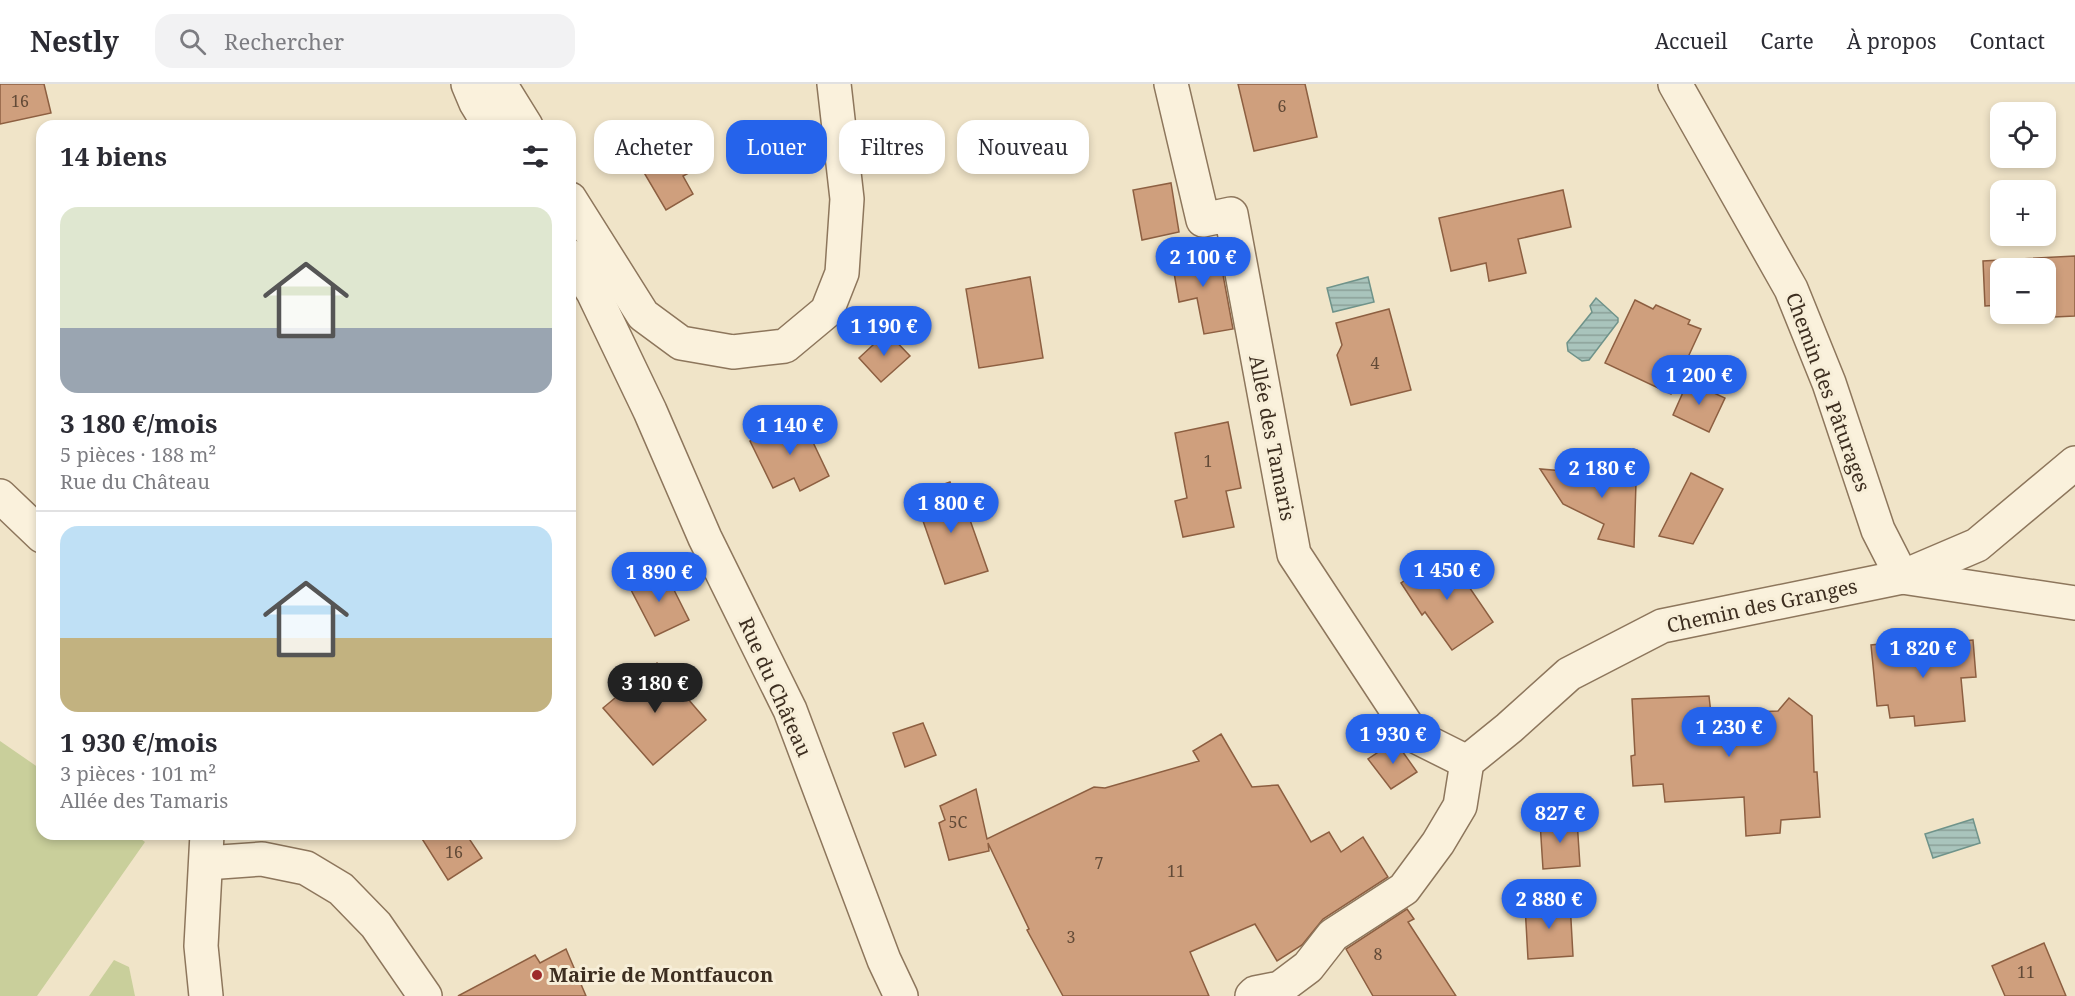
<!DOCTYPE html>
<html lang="fr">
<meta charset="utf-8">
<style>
:root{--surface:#fff;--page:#f2f2f3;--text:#2b2b33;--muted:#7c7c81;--line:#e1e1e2;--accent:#2563eb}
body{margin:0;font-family:"Noto Serif",serif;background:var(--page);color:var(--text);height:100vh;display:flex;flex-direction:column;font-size:22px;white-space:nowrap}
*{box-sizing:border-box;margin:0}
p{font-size:20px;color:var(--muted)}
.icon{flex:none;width:33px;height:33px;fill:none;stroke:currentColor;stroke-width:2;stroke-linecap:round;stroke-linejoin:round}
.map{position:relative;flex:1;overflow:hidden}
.sheet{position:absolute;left:36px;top:36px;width:540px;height:720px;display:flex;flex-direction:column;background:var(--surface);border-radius:18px;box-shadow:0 3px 9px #0003}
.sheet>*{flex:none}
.guide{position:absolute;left:594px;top:36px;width:570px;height:54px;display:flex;gap:12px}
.tools{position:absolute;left:1990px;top:18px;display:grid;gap:12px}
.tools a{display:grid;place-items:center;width:66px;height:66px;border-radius:12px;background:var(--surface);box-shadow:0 3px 9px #0003;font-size:30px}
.price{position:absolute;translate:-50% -51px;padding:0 14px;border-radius:21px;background:var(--accent);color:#fff;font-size:20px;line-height:39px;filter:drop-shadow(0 2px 3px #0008)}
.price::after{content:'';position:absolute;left:50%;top:36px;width:18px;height:14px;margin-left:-9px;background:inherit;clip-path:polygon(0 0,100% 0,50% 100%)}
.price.active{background:#222;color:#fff}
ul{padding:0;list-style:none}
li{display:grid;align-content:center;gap:12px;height:318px;padding:0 24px}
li+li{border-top:2px solid var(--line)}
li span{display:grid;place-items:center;height:186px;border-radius:18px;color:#555}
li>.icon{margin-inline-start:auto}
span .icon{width:108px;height:108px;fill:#fffc;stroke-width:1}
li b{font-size:26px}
h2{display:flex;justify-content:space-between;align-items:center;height:72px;padding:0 24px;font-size:26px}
.pill{padding:0 21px;border-radius:18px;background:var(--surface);box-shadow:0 3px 9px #0003;font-size:21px;line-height:54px}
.pill.active{background:var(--accent);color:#fff}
header{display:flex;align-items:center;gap:36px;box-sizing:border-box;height:84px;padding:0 30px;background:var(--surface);border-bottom:2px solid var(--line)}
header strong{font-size:28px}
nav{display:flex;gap:33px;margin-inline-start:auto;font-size:21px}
.search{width:420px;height:54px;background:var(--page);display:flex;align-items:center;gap:15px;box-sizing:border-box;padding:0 21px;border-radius:18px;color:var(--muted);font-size:22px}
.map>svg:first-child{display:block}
.grass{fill:#c9cf9b}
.water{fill:url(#water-rules);stroke:#6f938a;stroke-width:1.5}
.building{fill:#cf9f7d;stroke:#8d5f41;stroke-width:1.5}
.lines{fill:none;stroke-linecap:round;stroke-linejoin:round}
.minor-casing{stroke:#8d765c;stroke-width:36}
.minor{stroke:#faf1dc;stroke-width:33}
.poi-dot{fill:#9e2a2b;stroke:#f7eed8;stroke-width:2}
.labels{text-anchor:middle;stroke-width:6;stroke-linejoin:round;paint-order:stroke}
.number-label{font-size:16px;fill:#624a37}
.street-label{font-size:20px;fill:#3d2e20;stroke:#f7eed8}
.poi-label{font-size:20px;font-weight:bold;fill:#3d2e20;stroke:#f7eed8;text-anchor:start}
</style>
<header>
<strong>Nestly</strong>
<div class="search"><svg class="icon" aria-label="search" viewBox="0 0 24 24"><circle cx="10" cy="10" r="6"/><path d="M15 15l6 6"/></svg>Rechercher</div>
<nav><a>Accueil</a><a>Carte</a><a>À propos</a><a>Contact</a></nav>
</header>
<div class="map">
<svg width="2075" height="912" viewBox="0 0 2075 912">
<defs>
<pattern id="water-rules" width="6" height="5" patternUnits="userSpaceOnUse" patternTransform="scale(1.5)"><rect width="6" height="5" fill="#a9c4bc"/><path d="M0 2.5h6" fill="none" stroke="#8ba098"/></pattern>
</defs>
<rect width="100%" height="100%" fill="#f0e4c8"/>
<g class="grass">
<polygon points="0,657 42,686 42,750 134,750 145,758 37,912 0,912"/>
<polygon points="114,876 129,883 135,912 89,912"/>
</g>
<g class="water">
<polygon points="1368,193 1374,218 1333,228 1327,204"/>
<polygon points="1596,214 1618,234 1618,238 1589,276 1582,277 1568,267 1567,259 1592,228 1590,222"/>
<polygon points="1973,735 1980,759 1933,774 1925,750"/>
</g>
<g class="building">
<polygon points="0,0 44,0 51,29 0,40"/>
<polygon points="1238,0 1305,0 1317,53 1254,67"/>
<polygon points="682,48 702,82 683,92 693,110 666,126 636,75"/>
<polygon points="1171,99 1179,148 1142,156 1133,106"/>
<polygon points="1563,106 1571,143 1518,155 1526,189 1489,197 1486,179 1451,187 1439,134"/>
<polygon points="1209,163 1212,181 1221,180 1233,245 1204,250 1197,214 1179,218 1171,171"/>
<polygon points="2075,172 2075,232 2031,234 2031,230 2046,230 2046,184 2001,184 2001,221 1985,222 1983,177"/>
<polygon points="1030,193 1043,274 979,284 966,205"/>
<polygon points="1635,216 1653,225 1656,221 1690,236 1688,240 1701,245 1671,310 1605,279"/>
<polygon points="1389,225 1411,306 1351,321 1337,271 1342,261 1336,239"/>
<polygon points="887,248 910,272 881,298 859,274"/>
<polygon points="1688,297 1725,314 1709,348 1673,331"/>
<polygon points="801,333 829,392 800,407 794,394 773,404 750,357"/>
<polygon points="1228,338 1241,404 1226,407 1234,443 1183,453 1175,417 1187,414 1175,349"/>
<polygon points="1633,365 1637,366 1634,463 1598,455 1604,440 1563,420 1540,385 1622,392"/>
<polygon points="1691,389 1723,405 1693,460 1659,452"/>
<polygon points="950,398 959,421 964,419 988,487 945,500 914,411"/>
<polygon points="1446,469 1493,538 1452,566 1425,528 1422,531 1401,499"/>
<polygon points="664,486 689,536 655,552 629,502"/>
<polygon points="1929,555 1929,560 1973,556 1976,593 1961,594 1965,637 1915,642 1914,632 1890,634 1888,621 1877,622 1871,561"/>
<polygon points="657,579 706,636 653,681 603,624"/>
<polygon points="1709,612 1711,630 1778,627 1789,614 1812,632 1814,688 1817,688 1820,733 1781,736 1780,749 1746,752 1744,713 1665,718 1663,700 1633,702 1631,672 1635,671 1632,615"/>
<polygon points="923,639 936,671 905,683 893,649"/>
<polygon points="1221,650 1252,703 1278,701 1311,758 1329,748 1341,768 1363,753 1388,793 1323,835 1302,861 1277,877 1255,840 1190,868 1209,912 1063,912 1027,846 1029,845 988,759 989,767 949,776 939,739 945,736 940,722 976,705 987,755 1094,703 1105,704 1199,677 1193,667"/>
<polygon points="1395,657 1417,688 1391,705 1368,675"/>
<polygon points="1577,736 1580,782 1543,785 1540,738"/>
<polygon points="419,750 466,750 482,774 448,796"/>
<polygon points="1570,818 1573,872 1528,875 1525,821"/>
<polygon points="1407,825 1414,835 1408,838 1456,912 1373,912 1346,865"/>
<polygon points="2044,859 2066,912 2005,912 1992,882"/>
<polygon points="566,865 586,912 458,912 535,871 540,879"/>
</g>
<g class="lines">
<g class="minor-casing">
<g id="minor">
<polyline points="468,0 476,19 490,42"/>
<polyline points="500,0 526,42"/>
<polyline points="1171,0 1203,136 1231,130 1294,470 1413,651 1467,678"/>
<polyline points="1675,0 1791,205 1829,299 1878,446 1902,493"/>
<polyline points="570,115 643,231 681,259 733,268 785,262 827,227 842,189 847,115 834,0"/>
<polyline points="570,172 593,208 650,327 705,454 790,626 884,876 901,912"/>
<polyline points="0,412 42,452"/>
<polyline points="1902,493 2075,519"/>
<polyline points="206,779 262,775 306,784 341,805 376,841 425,912"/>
<polyline points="206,912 201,862 207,750"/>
<polyline points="1252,912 1255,909 1280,904 1308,883 1333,851 1404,805 1438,759 1460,722 1467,678 1509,644 1569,590 1662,542 1902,493 1977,461 2075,379"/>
</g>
</g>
<use href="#minor" class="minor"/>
</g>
<circle class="poi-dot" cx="537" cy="891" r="6"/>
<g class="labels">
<g class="number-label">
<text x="20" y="23">16</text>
<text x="1282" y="28">6</text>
<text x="1375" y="285">4</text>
<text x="1208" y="383">1</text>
<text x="958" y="744">5C</text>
<text x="454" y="774">16</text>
<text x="1099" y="785">7</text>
<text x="1176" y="793">11</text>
<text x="1071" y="859">3</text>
<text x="1378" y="876">8</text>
<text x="2026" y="894">11</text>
</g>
<g class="street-label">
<text transform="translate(1828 308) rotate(70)" y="7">Chemin des Pâturages</text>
<text transform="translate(1272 354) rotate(79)" y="7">Allée des Tamaris</text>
<text transform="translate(1762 522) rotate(-12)" y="7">Chemin des Granges</text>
<text transform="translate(775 603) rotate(66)" y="7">Rue du Château</text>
</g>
<g class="poi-label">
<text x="549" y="898">Mairie de Montfaucon</text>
</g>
</g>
</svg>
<div class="tools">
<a><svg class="icon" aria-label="locate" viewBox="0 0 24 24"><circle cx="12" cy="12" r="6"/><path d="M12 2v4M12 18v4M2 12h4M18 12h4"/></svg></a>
<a>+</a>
<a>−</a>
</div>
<b class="price" style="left:1203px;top:204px">2 100 €</b>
<b class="price" style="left:884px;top:273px">1 190 €</b>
<b class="price" style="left:1699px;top:322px">1 200 €</b>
<b class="price" style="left:790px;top:372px">1 140 €</b>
<b class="price" style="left:1602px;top:415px">2 180 €</b>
<b class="price" style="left:951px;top:450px">1 800 €</b>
<b class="price" style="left:1447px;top:517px">1 450 €</b>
<b class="price" style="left:659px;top:519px">1 890 €</b>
<b class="price" style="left:1923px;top:595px">1 820 €</b>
<b class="price active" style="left:655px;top:630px">3 180 €</b>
<b class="price" style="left:1729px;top:674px">1 230 €</b>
<b class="price" style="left:1393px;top:681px">1 930 €</b>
<b class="price" style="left:1560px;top:760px">827 €</b>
<b class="price" style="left:1549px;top:846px">2 880 €</b>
<div class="guide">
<a class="pill">Acheter</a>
<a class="pill active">Louer</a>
<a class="pill">Filtres</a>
<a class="pill">Nouveau</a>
</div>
<section class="sheet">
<h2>14 biens<svg class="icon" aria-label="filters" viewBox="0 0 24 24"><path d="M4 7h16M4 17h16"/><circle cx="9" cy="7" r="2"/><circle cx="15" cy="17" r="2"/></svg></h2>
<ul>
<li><span style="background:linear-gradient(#dfe7d0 65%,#9aa5b1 0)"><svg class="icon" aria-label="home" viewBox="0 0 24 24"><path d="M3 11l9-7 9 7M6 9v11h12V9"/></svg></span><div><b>3 180 €/mois</b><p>5 pièces · 188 m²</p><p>Rue du Château</p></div></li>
<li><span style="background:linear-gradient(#bfe0f5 60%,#c2b280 0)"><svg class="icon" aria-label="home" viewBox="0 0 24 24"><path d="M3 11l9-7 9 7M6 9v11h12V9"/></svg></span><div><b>1 930 €/mois</b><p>3 pièces · 101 m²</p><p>Allée des Tamaris</p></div></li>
</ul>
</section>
</div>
